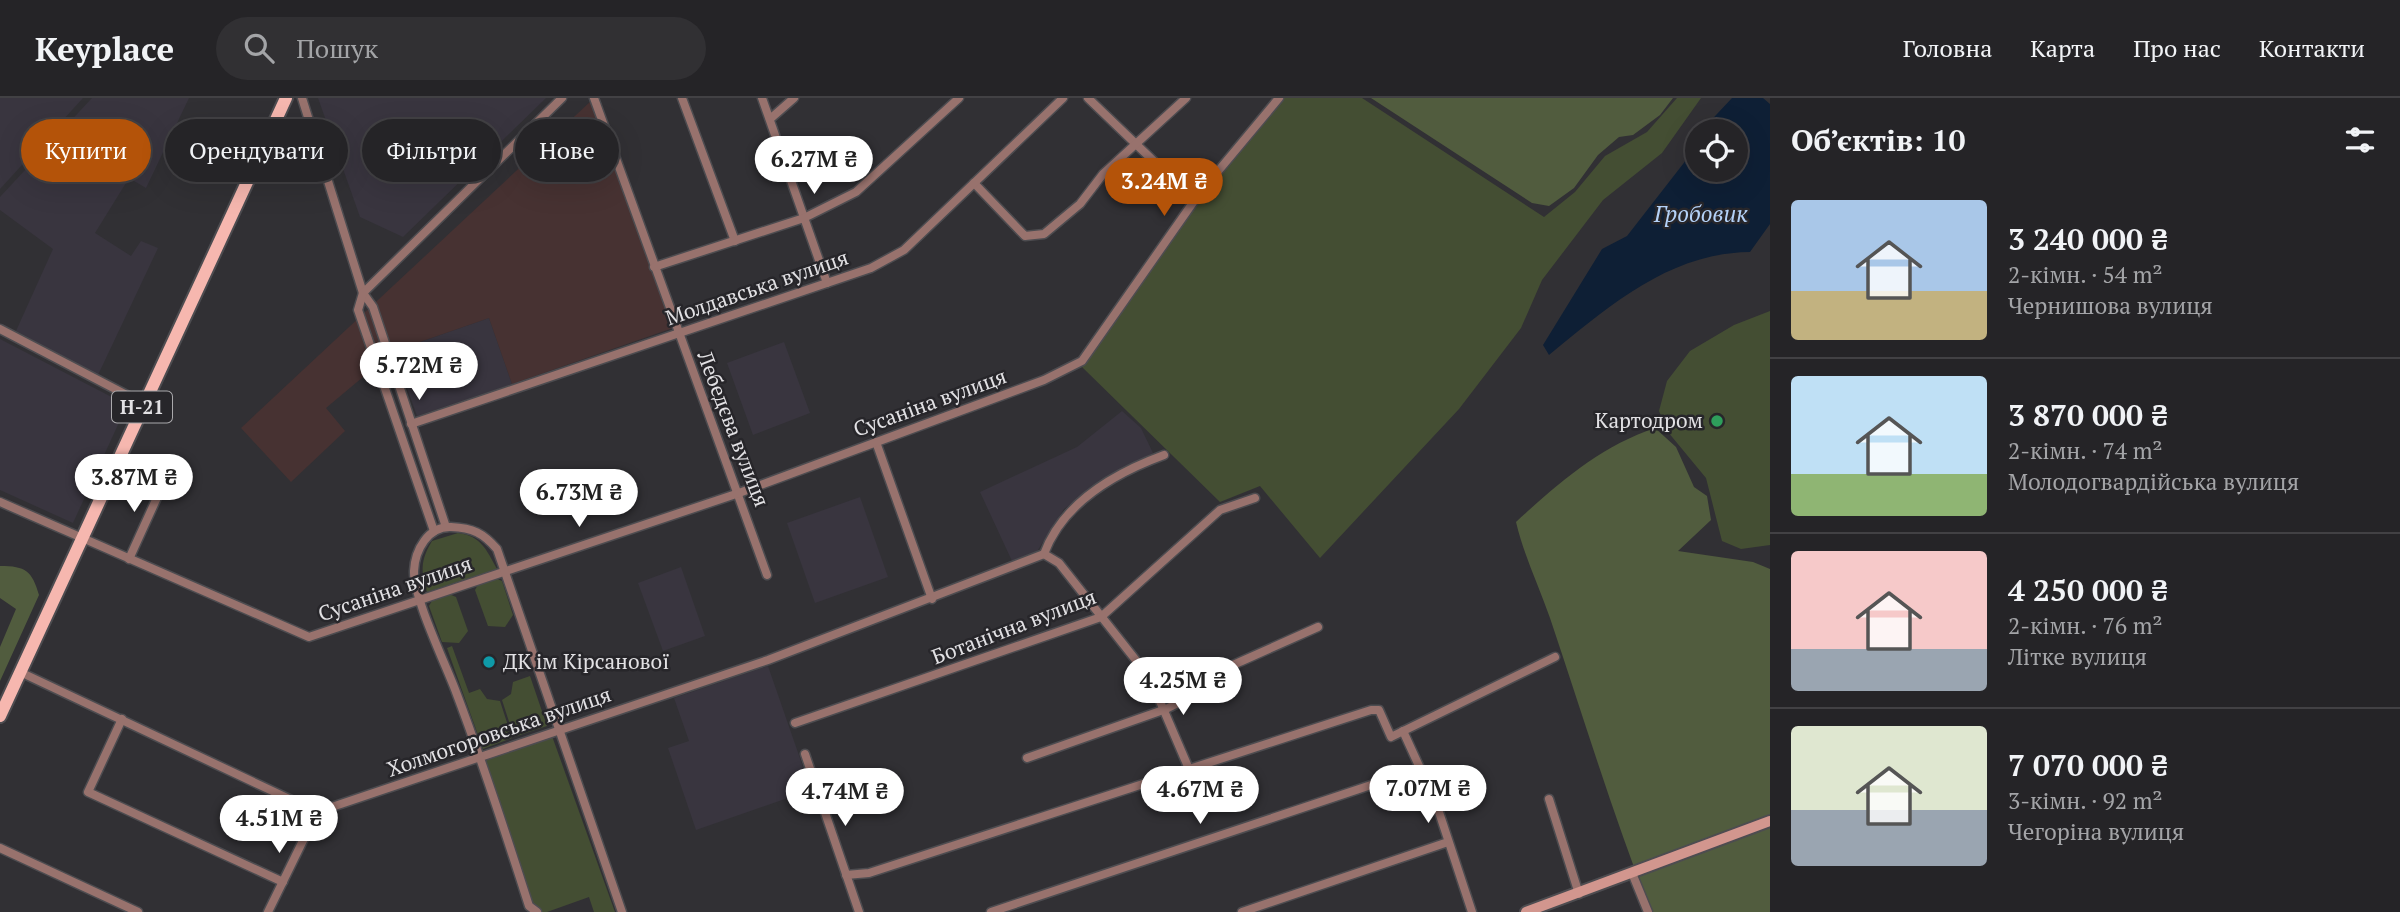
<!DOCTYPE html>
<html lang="uk">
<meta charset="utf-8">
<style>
:root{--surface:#252427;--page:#313033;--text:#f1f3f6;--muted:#a3a4a7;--line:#424144;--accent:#b45309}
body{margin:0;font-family:"PT Serif",serif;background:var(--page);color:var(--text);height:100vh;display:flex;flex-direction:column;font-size:26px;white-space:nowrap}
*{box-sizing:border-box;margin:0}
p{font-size:23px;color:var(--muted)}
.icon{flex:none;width:38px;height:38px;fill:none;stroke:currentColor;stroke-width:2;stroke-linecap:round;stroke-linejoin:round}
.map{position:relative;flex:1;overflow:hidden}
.sheet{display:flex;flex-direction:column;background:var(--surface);width:630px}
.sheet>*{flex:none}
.top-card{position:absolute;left:21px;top:21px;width:665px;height:63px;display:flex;gap:14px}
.tools{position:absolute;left:1685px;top:21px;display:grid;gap:14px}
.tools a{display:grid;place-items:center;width:63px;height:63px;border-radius:50%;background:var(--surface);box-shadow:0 7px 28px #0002,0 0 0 2px var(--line);font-size:35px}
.price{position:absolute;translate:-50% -60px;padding:0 16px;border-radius:24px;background:#fff;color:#222;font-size:23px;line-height:46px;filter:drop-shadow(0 2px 4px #0008)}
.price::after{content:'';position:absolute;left:50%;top:42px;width:21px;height:16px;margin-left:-10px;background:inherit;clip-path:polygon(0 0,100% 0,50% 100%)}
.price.active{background:var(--accent);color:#fff}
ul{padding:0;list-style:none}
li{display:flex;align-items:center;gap:21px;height:175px;padding:0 21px}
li+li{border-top:2px solid var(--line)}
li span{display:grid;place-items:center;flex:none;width:196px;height:140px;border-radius:7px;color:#555}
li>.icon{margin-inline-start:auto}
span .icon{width:84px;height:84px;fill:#fffc;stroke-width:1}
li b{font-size:30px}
h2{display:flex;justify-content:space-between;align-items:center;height:84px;padding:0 21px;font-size:30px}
.tag{padding:0 24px;border-radius:32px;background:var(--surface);box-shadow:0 7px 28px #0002,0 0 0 2px var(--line);font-size:24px;line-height:63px}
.tag.active{background:var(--accent);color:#fff}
header{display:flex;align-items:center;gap:42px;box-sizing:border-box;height:98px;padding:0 35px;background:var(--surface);border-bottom:2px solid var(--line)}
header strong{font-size:33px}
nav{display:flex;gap:38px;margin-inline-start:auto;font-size:24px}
.search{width:490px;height:63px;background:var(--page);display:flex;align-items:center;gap:18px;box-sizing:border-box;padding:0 24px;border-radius:38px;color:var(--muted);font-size:26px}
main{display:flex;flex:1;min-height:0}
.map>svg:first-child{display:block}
.built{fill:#39353f}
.medical{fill:#473232}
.green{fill:#444e33}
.forest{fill:#515c3e}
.water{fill:#0e1f35}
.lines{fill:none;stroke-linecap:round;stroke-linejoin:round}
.street-casing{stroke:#4d4c50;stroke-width:11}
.secondary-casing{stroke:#4d4c50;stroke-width:14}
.primary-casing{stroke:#4d4c50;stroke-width:16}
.street{stroke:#98726d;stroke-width:8}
.secondary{stroke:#d2968e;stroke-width:10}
.primary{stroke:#f6b7af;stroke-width:12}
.leisure-dot{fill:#2e9e5b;stroke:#27262a;stroke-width:2.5}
.culture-dot{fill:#0f9aa8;stroke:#27262a;stroke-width:2.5}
.labels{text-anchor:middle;stroke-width:5;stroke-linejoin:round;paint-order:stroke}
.shield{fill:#27262a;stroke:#aaa9ac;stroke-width:2}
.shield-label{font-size:19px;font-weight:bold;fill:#e2e1e4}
.street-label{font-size:21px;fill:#e2e1e4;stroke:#27262a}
.poi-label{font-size:21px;fill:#e2e1e4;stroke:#27262a;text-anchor:end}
.water-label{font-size:23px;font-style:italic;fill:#b4d2f8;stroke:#27262a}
</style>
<header>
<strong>Keyplace</strong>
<div class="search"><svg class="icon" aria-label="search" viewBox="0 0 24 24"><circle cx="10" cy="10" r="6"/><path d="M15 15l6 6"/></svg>Пошук</div>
<nav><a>Головна</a><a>Карта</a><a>Про нас</a><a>Контакти</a></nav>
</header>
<main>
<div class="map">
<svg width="1770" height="814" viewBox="0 0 1770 814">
<rect width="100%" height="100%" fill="#313034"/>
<g class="built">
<polygon points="0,0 83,0 0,91"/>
<polygon points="92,0 189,0 146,90 129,80 95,135 131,158 141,143 158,150 98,277 16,233 53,151 0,112 0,99"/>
<polygon points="318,0 546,0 403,139 360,119"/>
<polygon points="489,220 512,286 417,318 394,253"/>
<polygon points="0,241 127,307 73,425 0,392"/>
<polygon points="784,244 810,315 753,337 727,265"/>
<polygon points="1122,313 1141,330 1153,355 1104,382 1064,411 1036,455 1012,463 980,394 1077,349"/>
<polygon points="860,399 888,479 815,505 787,425"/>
<polygon points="681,469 705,538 663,553 638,485"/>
<polygon points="768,568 811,692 696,732 668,650 689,643 674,600"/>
</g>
<polygon class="medical" points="591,3 673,230 512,286 489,220 394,253 326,310 345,333 291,384 241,330"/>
<g class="green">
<polygon points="1282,0 1362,0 1544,119 1575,94 1605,58 1647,34 1677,0 1701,0 1662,55 1603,102 1542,182 1521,230 1459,311 1320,460 1260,388 1220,404 1082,269 1196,104"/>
<polygon points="1770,213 1770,447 1741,451 1722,443 1706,380 1668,334 1659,313 1667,283 1690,253 1734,227"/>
<path d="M458,435C481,438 486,451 497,471L427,494C421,473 420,463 432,443Z"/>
<polygon points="495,480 502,483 513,517 505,529 488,528 475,492 479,485"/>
<polygon points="449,496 456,499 468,533 459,545 442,544 429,508 433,501"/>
<polygon points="452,548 469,595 480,591 487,601 500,603 512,640 483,651 447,550"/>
<polygon points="530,578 547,628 514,639 502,602 511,596 513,584"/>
<polygon points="552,638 615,814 594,814 589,799 547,814 536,814 485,662"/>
</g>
<g class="forest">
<polygon points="1371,0 1673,0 1660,17 1633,37 1619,39 1598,57 1574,90 1549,108 1532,105"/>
<path d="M1655,330L1676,349L1694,389L1707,398L1711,422L1678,453L1753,464L1770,471V814H1651C1613,717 1583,618 1550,520C1539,488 1524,458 1516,424C1557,386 1601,348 1655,330Z"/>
<path d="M0,468C26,468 32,473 39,497L0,583V549L16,511L0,500Z"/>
</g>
<path class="water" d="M1732,0H1763L1770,6V126L1750,154C1669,155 1609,208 1549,257L1543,247L1602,151L1627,138L1697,48L1698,72H1736V33H1701Z"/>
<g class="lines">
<g class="street-casing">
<g id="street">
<polyline points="302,0 363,195 373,209 446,429"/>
<polyline points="594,0 767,477"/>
<polyline points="682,0 735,143"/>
<polyline points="762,0 827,185"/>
<polyline points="1088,0 1163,72 1199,96"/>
<polyline points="770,21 794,0"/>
<polyline points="974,85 1025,138 1044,136 1080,106 1103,76 1186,0"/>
<polyline points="654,169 804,120 856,94 959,0"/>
<polyline points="0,231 144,306"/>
<polyline points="411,326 871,170 904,152 1063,0"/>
<polyline points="876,344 932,501"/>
<polyline points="0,404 309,539 739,395 1044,282 1082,263 1199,96 1279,0"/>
<polyline points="434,433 358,212 363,195 562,0"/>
<polyline points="1044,456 1059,465 1150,580 1189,671"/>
<polyline points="129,461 165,382"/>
<path d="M20,574L317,714L768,562L1044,456C1063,404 1115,375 1164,357"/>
<polyline points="122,621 88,694 283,784"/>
<polyline points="795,625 1101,519 1220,412 1255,400"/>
<polyline points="1403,633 1436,705 1472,814"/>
<polyline points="805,656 859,814"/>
<polyline points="1027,660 1166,611 1188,600 1224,571 1318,529"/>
<polyline points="1549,701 1579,796"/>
<polyline points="0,750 138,814"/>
<polyline points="1632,775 1648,814"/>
<polyline points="846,777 869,775 1371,612 1379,612 1391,639 1555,559"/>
<polyline points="268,814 317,714"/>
<path d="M537,814L529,808C506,736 483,665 456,594C446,567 413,499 414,473C415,452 428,428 451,429C473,430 483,435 497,451L622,814"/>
<polyline points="991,814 1419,671"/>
<polyline points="1242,814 1448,744"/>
</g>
</g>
<g class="secondary-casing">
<polyline id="secondary" points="1526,814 1770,723"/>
</g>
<g class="primary-casing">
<polyline id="primary" points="0,618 286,0"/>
</g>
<use href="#street" class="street"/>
<use href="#secondary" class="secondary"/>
<use href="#primary" class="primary"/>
</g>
<circle class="leisure-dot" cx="1717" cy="323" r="7"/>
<circle class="culture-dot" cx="489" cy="564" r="7"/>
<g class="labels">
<rect class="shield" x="112" y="293.5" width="60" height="31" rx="5"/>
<g class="shield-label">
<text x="142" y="316">Н-21</text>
</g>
<g class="street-label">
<text transform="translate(757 190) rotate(-19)" y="7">Молдавська вулиця</text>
<text transform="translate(930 305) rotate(-20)" y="7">Сусаніна вулиця</text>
<text transform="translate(733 331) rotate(69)" y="7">Лебедєва вулиця</text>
<text transform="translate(395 491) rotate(-19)" y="7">Сусаніна вулиця</text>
<text transform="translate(1014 529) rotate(-21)" y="7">Ботанічна вулиця</text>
<text transform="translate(499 634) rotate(-19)" y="7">Холмогоровська вулиця</text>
</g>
<g class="poi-label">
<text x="1703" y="330">Картодром</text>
<text x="503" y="571" text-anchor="start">ДК ім Кірсанової</text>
</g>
<g class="water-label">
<text x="1701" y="124">Гробовик</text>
</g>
</g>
</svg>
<div class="tools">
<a><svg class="icon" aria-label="locate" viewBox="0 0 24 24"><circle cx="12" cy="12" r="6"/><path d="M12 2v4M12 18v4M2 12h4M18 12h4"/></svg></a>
</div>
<b class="price" style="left:814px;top:98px">6.27M ₴</b>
<b class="price active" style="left:1164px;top:120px">3.24M ₴</b>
<b class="price" style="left:419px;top:304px">5.72M ₴</b>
<b class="price" style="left:134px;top:416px">3.87M ₴</b>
<b class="price" style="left:579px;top:431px">6.73M ₴</b>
<b class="price" style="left:1183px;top:619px">4.25M ₴</b>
<b class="price" style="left:1428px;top:727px">7.07M ₴</b>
<b class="price" style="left:1200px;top:728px">4.67M ₴</b>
<b class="price" style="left:845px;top:730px">4.74M ₴</b>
<b class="price" style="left:279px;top:757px">4.51M ₴</b>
<div class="top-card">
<a class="tag active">Купити</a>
<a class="tag">Орендувати</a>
<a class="tag">Фільтри</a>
<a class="tag">Нове</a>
</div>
</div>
<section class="sheet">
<h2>Об’єктів: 10<svg class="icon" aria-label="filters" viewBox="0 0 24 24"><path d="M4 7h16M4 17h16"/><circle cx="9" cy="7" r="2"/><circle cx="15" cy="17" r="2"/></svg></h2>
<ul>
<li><span style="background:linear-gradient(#a9c7e8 65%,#c2b280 0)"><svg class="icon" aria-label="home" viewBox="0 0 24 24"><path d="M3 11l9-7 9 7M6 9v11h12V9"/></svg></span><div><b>3 240 000 ₴</b><p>2-кімн. · 54 m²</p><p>Чернишова вулиця</p></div></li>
<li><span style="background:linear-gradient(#bfe0f5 70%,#8fb573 0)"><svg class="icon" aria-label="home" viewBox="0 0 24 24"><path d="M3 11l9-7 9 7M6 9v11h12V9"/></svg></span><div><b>3 870 000 ₴</b><p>2-кімн. · 74 m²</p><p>Молодогвардійська вулиця</p></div></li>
<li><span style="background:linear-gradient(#f6c9c9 70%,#9aa5b1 0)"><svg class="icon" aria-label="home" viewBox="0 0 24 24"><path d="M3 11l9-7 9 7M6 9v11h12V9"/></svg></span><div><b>4 250 000 ₴</b><p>2-кімн. · 76 m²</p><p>Літке вулиця</p></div></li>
<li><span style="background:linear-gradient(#dfe7d0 60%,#9aa5b1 0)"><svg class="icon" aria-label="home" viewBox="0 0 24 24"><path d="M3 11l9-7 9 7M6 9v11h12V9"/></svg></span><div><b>7 070 000 ₴</b><p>3-кімн. · 92 m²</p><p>Чегоріна вулиця</p></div></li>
</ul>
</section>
</main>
